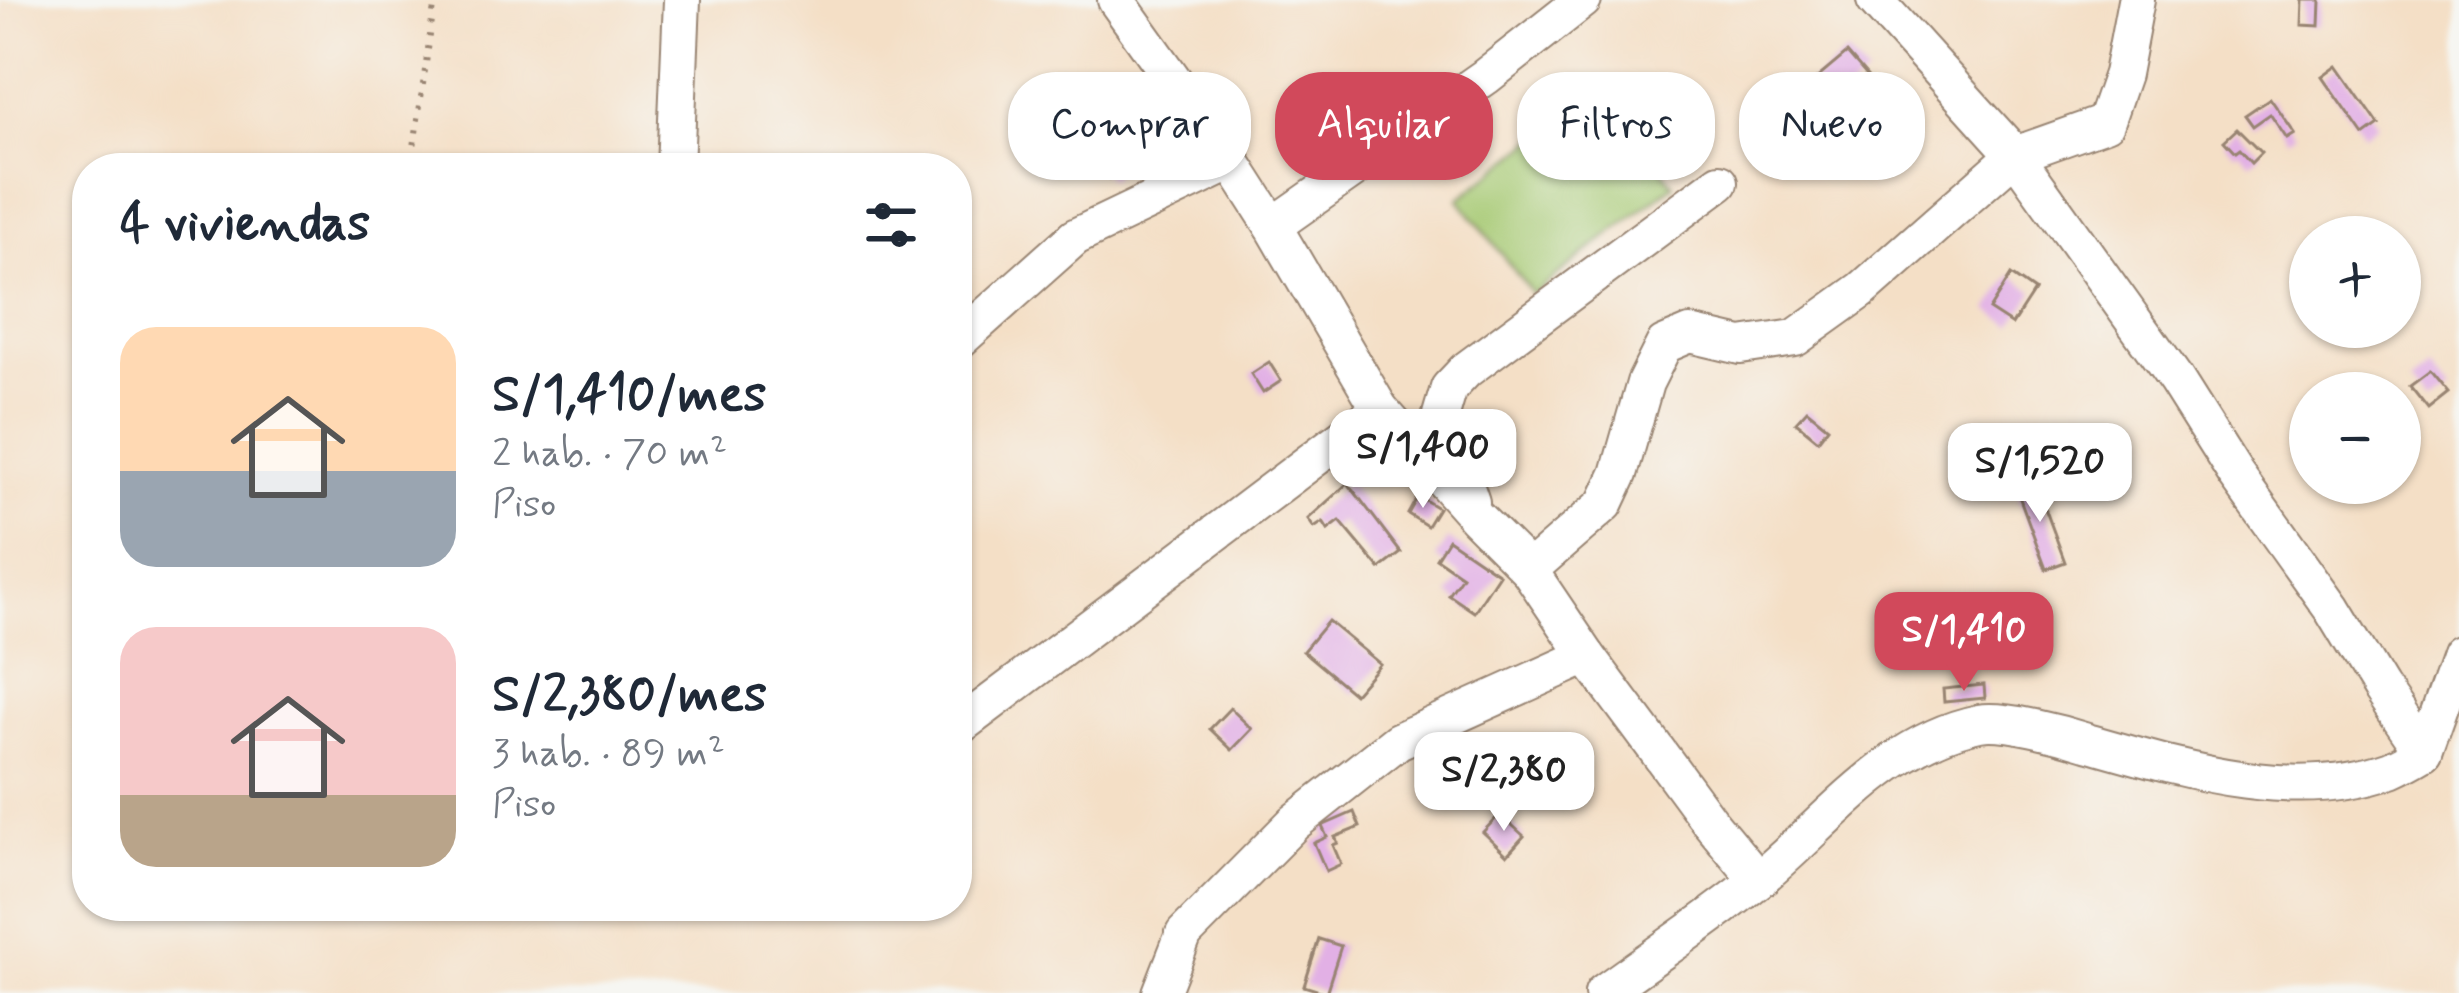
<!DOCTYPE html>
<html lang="es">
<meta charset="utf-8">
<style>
:root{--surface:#fff;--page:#f2f2f3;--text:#1f2937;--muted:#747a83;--accent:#d1495b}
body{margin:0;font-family:Mynerve,sans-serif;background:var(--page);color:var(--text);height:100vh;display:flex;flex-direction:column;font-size:45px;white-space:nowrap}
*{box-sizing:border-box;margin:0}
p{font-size:39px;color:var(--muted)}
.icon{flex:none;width:66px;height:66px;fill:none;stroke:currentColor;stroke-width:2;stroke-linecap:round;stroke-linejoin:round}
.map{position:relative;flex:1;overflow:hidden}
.panel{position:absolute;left:72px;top:153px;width:900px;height:768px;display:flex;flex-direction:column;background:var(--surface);border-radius:48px;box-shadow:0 3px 9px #0004}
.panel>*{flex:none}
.hud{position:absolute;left:1008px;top:72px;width:1140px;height:108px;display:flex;gap:24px}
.controls{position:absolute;left:2289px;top:216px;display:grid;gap:24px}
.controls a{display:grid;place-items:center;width:132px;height:132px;border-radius:50%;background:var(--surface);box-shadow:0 3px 9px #0004;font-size:60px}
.price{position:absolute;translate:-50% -102px;padding:0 27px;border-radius:24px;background:#fff;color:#222;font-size:39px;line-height:78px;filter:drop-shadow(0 3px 6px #0008)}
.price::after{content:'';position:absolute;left:50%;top:72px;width:36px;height:27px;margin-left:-18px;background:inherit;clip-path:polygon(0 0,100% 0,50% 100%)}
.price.active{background:var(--accent);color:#fff}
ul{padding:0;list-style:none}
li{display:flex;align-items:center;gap:36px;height:300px;padding:0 48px}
li span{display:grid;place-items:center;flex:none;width:336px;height:240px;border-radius:36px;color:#555}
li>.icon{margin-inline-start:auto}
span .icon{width:144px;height:144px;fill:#fffc;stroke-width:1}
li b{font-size:51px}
h2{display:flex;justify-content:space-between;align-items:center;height:144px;padding:0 48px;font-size:51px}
.pill{padding:0 42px;border-radius:48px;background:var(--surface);box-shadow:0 3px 9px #0004;font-size:42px;line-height:108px}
.pill.active{background:var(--accent);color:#fff}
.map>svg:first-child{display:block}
.green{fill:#a6c972;stroke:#707a48;stroke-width:3}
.building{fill:#e2b0e5}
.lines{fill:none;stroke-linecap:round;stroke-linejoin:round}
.minor-casing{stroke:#988472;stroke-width:40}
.path{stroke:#988472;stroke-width:6;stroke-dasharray:3 9;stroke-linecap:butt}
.minor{stroke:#fff;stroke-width:36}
</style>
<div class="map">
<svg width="2459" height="993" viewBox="0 0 2459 993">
<rect width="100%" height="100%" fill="#f6f6f2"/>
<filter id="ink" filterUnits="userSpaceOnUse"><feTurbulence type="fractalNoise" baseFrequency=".00833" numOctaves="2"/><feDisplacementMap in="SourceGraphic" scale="24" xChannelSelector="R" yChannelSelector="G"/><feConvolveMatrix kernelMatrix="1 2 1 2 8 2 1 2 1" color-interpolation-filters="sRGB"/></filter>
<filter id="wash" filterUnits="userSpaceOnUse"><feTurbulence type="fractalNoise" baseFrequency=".004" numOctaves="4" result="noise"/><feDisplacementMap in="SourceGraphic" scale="48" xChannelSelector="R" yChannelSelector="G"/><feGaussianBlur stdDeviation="2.7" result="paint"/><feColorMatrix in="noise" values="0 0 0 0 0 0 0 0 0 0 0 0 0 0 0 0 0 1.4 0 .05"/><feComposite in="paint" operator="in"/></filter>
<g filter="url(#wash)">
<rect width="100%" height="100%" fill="#f4dfc6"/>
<polygon class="green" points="1600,89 1673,185 1533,295 1459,199"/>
<g id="blocks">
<g class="building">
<polygon points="2303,0 2321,0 2320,26 2302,25"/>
<polygon points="1847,53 1867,76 1815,119 1797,95"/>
<polygon points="2338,66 2379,125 2364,136 2323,77"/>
<polygon points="2270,98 2295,134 2287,139 2270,114 2253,126 2245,115"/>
<polygon points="2237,129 2261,153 2251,163 2239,150 2235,153 2224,141"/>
<polygon points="1105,148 1123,166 1110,179 1091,161"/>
<polygon points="2011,275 2034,291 2012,325 1989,310"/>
<polygon points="1269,362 1281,381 1263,393 1251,374"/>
<polygon points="2430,371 2448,393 2428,409 2410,386"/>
<polygon points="1807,410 1828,427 1818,440 1796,422"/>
<polygon points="2035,481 2065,562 2046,569 2016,488"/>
<polygon points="1348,483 1401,553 1380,569 1340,521 1328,530 1323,522 1314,528 1308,519"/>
<polygon points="1418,496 1438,508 1427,526 1408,514"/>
<polygon points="1448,539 1499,574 1474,612 1449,595 1462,576 1436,558"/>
<polygon points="1328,621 1380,664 1354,694 1303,651"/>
<polygon points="1984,685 1985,698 1944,702 1943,689"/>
<polygon points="1230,708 1252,729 1232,750 1210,729"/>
<polygon points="1536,737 1558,755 1548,768 1526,750"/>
<polygon points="1354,812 1360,827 1335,837 1338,843 1333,845 1341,864 1326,871 1314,843 1327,837 1322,826"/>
<polygon points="1500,814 1524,836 1507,855 1483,832"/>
<polygon points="1319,939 1341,946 1326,993 1304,986"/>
</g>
</g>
</g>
<g filter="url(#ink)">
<use href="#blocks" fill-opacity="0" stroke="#988472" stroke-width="3"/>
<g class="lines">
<g class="minor-casing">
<g id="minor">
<polyline points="1116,0 1232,162 1273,226 1380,409 1476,517 1529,570 1587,656 1656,749 1709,821 1758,880"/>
<polyline points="1875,0 2015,155 2176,380 2236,475 2332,609 2380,688 2424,752"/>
<polyline points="675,168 682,0"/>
<polyline points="1273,226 1485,77 1583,0"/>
<polyline points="957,342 1075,237 1232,162"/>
<polyline points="1471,502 1441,415 1449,388 1466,370 1720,182"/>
<polyline points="1529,570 1605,504 1619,474 1645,383 1664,345 1690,334 1741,346 1795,338 1862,290 2015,155 2105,123 2122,74 2136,0"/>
<polyline points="957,728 1380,409"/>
<polyline points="1161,993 1184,934 1294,823 1398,741 1587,656"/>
<path d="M1603,993C1655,955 1709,920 1758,880C1828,823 1886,742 1979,723C2003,718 2062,734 2087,742C2182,769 2294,804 2392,769C2403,764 2414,758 2424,752L2459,654"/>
</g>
</g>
<polyline class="path" points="411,168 435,0"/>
<use href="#minor" class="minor"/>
</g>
</g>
</svg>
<div class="controls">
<a>+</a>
<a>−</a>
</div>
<b class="price" style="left:1423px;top:511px">S/1,400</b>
<b class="price" style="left:2040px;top:525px">S/1,520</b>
<b class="price active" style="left:1964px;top:694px">S/1,410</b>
<b class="price" style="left:1504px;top:834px">S/2,380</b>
<div class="hud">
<a class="pill">Comprar</a>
<a class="pill active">Alquilar</a>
<a class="pill">Filtros</a>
<a class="pill">Nuevo</a>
</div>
<section class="panel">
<h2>4 viviendas<svg class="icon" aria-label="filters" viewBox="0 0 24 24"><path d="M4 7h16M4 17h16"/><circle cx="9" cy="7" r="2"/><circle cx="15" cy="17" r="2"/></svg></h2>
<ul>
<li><span style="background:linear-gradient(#ffd9b3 60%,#9aa5b1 0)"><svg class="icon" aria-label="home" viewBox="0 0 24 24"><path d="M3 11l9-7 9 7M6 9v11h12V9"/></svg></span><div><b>S/1,410/mes</b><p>2 hab. · 70 m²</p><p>Piso</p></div></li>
<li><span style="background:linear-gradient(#f6c9c9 70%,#b9a48a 0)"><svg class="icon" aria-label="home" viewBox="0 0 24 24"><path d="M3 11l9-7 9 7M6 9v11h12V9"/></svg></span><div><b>S/2,380/mes</b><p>3 hab. · 89 m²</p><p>Piso</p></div></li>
</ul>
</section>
</div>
